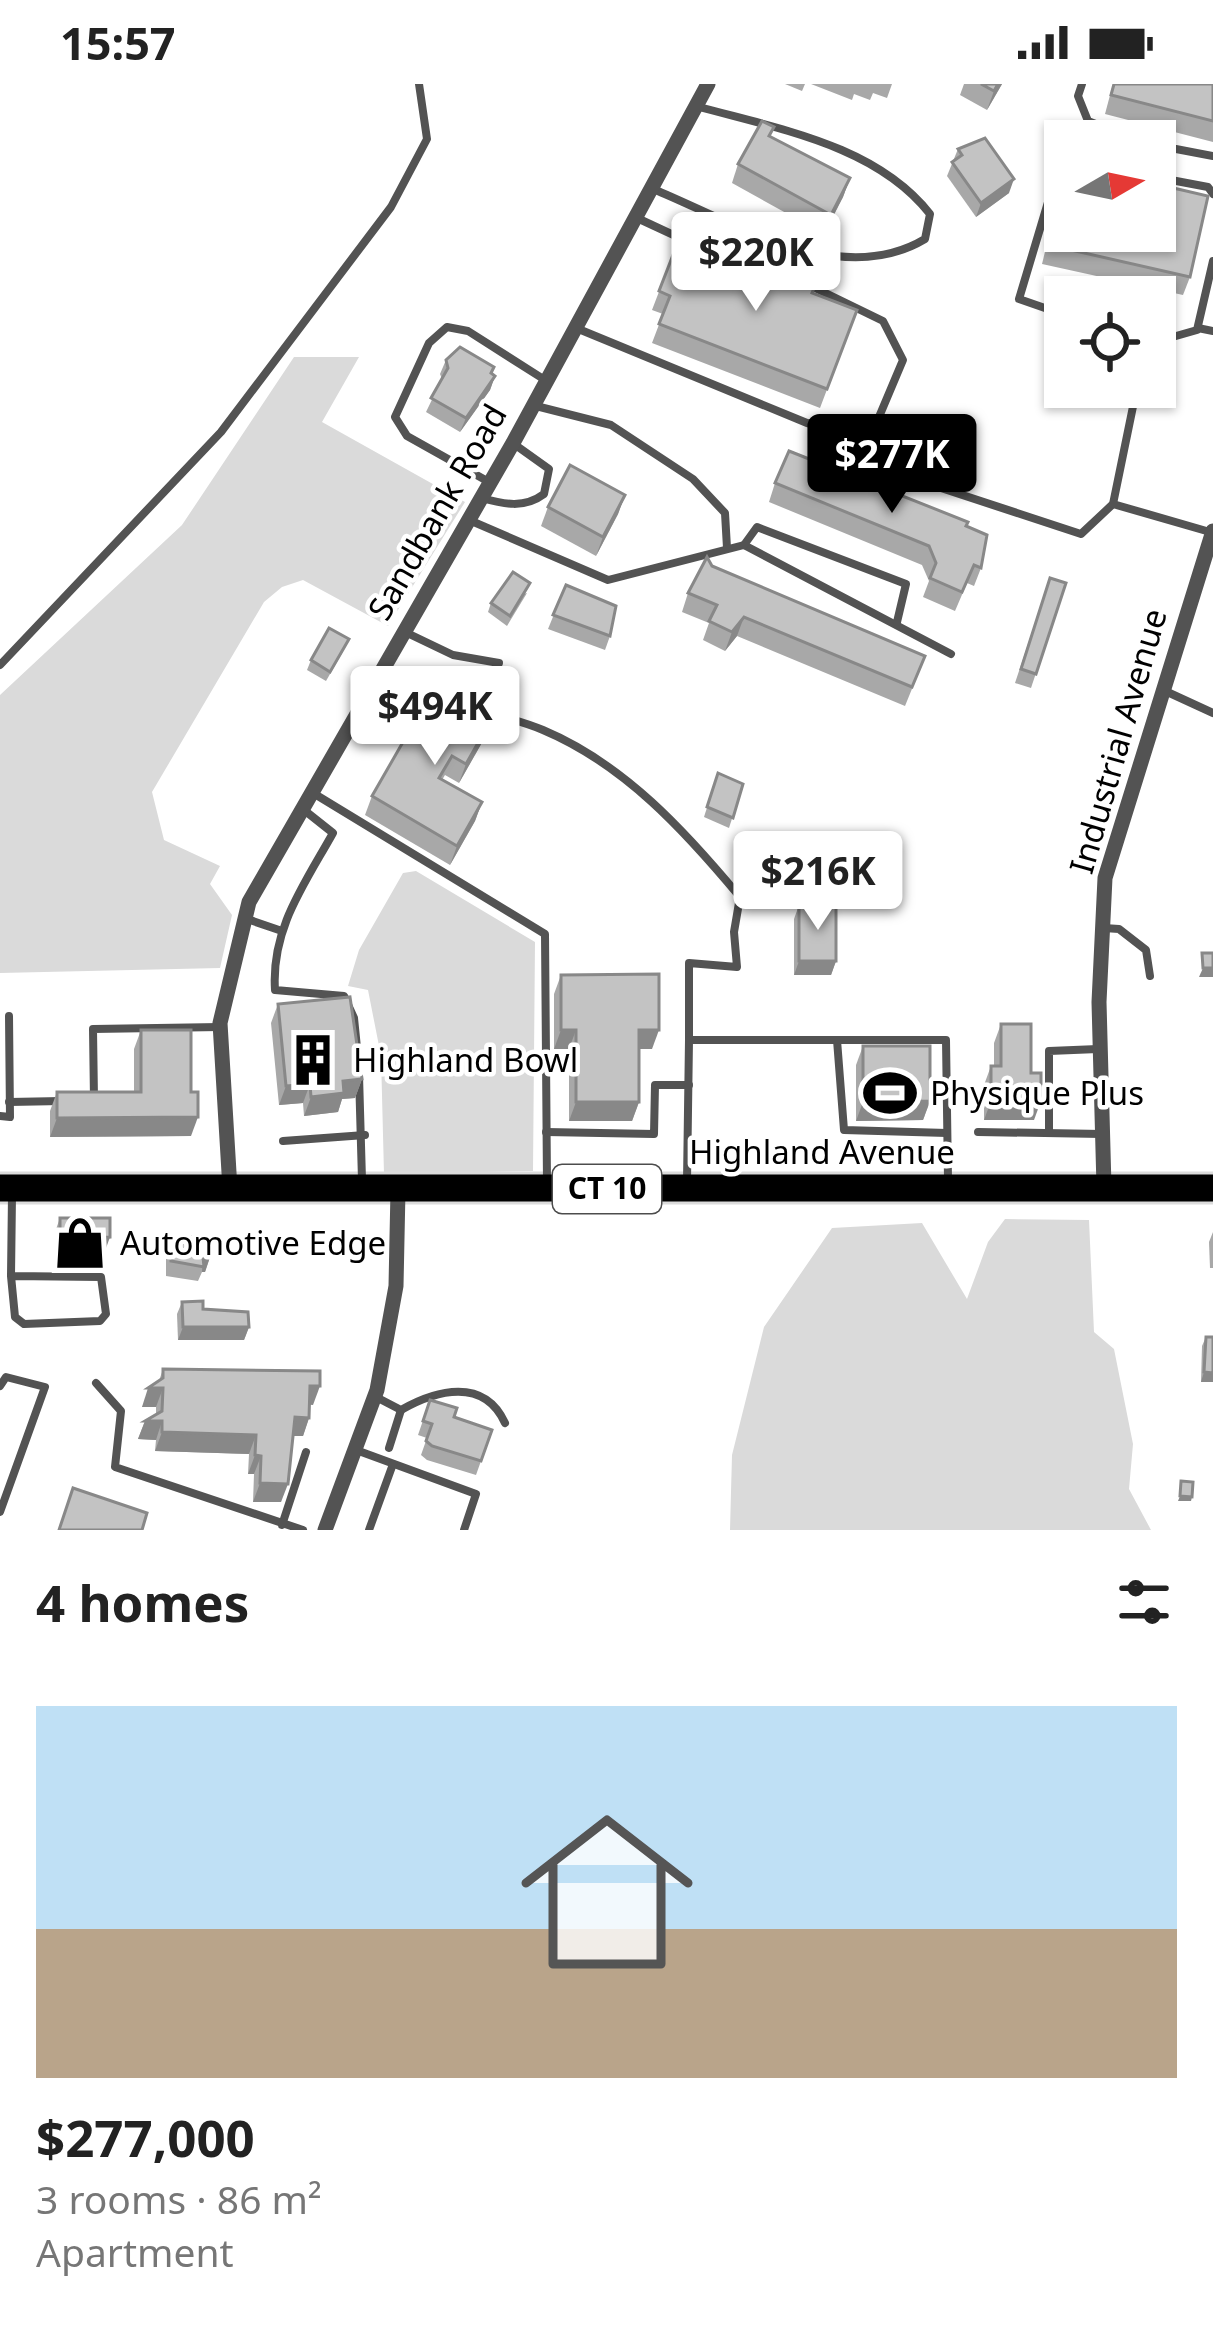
<!DOCTYPE html>
<meta charset="utf-8">
<style>
:root{--surface:#fff;--page:#f6f6f6;--text:#222;--muted:#767676;--line:#e0e0e0;--accent:#000}
body{margin:0;font-family:"Noto Sans",sans-serif;background:var(--page);color:var(--text);height:100vh;display:flex;flex-direction:column;font-size:45px;white-space:nowrap}
*{box-sizing:border-box;margin:0}
p{font-size:39px;color:var(--muted)}
.icon{flex:none;width:66px;height:66px;fill:none;stroke:currentColor;stroke-width:2;stroke-linecap:round;stroke-linejoin:round}
.map{position:relative;height:1446px;overflow:hidden}
.panel{display:flex;flex-direction:column;background:var(--surface);flex:1}
.panel>*{flex:none}
.needle{width:78px;rotate:81deg}
.controls{position:absolute;left:1044px;top:36px;display:grid;gap:24px}
.controls a{display:grid;place-items:center;width:132px;height:132px;border-radius:0px;background:var(--surface);box-shadow:0 3px 9px #0004;font-size:60px}
.price{position:absolute;translate:-50% -102px;padding:0 27px;border-radius:12px;background:#fff;color:#222;font-size:39px;line-height:78px;filter:drop-shadow(0 3px 6px #0008)}
.price::after{content:'';position:absolute;left:50%;top:72px;width:36px;height:27px;margin-left:-18px;background:inherit;clip-path:polygon(0 0,100% 0,50% 100%)}
.price.on{background:var(--accent);color:#fff}
ul{padding:0;list-style:none}
li{display:grid;align-content:center;gap:24px;height:636px;padding:0 36px}
li+li{border-top:3px solid var(--line)}
li span{display:grid;place-items:center;height:372px;border-radius:0px;color:#555}
li>.icon{margin-inline-start:auto}
span .icon{width:216px;height:216px;fill:#fffc;stroke-width:1}
li b{font-size:51px}
h2{display:flex;justify-content:space-between;align-items:center;height:144px;padding:0 36px;font-size:51px}
.status{display:flex;justify-content:space-between;align-items:center;height:84px;padding:0 60px;background:var(--surface);direction:ltr}
.status svg{height:33px;fill:currentColor}
.map>svg:first-child{display:block}
.green{fill:#dadada}
.lines{fill:none;stroke-linecap:round;stroke-linejoin:round}
.highway-casing{stroke:#dbdbdb;stroke-width:33}
.lane{stroke:#535353;stroke-width:8}
.street{stroke:#535353;stroke-width:15}
.highway{stroke:#000;stroke-width:27}
.wall{fill:#a8a8a8}
.shaded-wall{fill:#888}
.building{fill:#c3c3c3;stroke:#888;stroke-width:3}
.labels{text-anchor:middle;stroke-width:9;stroke-linejoin:round;paint-order:stroke}
.shield{fill:#fff;stroke:#4c4c4c;stroke-width:3}
.shield-label{font-size:30px;font-weight:bold;fill:#000}
.street-label{font-size:33px;fill:#000;stroke:#fff}
.poi-label{font-size:33px;fill:#000;stroke:#fff;text-anchor:start}
</style>
<div class="status"><b>15:57</b><svg viewBox="0 0 49 12"><path d="M0 12V9h3v3zM5 12V6h3v6zM10 12V3h3v9zM15 12V0h3v12zM26 1h20v11H26zM47 4h2v5h-2z"/></svg></div>
<div class="map">
<svg width="1213" height="1446" viewBox="0 0 1213 1446">
<rect width="100%" height="100%" fill="#fff"/>
<g class="green">
<polygon points="294,273 359,273 322,338 465,418 388,542 303,496 282,503 264,518 152,708 164,756 220,782 210,800 232,831 220,884 0,889 0,611 182,441"/>
<polygon points="416,787 535,858 533,1087 384,1090 381,972 368,906 348,902 359,866 403,789"/>
<polygon points="1005,1135 1089,1136 1094,1248 1114,1265 1133,1360 1129,1405 1151,1446 730,1446 732,1371 764,1243 832,1144 922,1139 967,1215 988,1158"/>
</g>
<g class="lines">
<g class="highway-casing">
<polyline id="highway" points="0,1104 1213,1104"/>
</g>
<g class="lane">
<polyline points="1082,0 1078,12 1088,37 1139,57"/>
<polyline points="1155,61 1213,72"/>
<polyline points="1065,92 1049,115 1019,215 1065,231"/>
<polyline points="1155,93 1208,103 1213,110"/>
<path d="M653,105C734,138 840,206 925,155L930,130C876,61 778,45 696,22"/>
<polyline points="637,134 738,181 784,192"/>
<polyline points="809,201 883,237 903,276 868,359"/>
<polyline points="576,244 807,339 858,351 935,402 1081,450 1113,420 1137,303"/>
<polyline points="1198,244 1213,247"/>
<polyline points="1155,258 1197,246 1213,177"/>
<polyline points="532,321 611,341 693,395 725,429 727,464"/>
<polyline points="489,398 407,352 395,333 429,259 447,243 468,247 545,296"/>
<path d="M481,414C504,420 524,425 544,410L549,385L514,360"/>
<polyline points="1113,420 1210,448"/>
<polyline points="469,436 608,496 744,461 951,570"/>
<polyline points="744,461 757,443 906,500 897,538"/>
<polyline points="405,548 453,571 499,579"/>
<polyline points="0,581 221,348 391,123 427,55 419,0"/>
<polyline points="385,583 441,612"/>
<polyline points="1163,606 1213,629"/>
<path d="M455,618C484,629 515,634 543,646C624,680 685,747 740,813"/>
<polyline points="313,709 545,850 547,1098"/>
<path d="M304,726L333,749C304,801 271,845 275,906L344,912L354,934L357,964"/>
<polyline points="247,835 279,846"/>
<polyline points="1104,844 1119,845 1146,866 1150,892"/>
<polyline points="689,956 689,879 737,883 734,848 740,813 824,808 884,813"/>
<polyline points="837,956 844,1046 947,1049"/>
<polyline points="359,991 362,1096"/>
<polyline points="94,1016 93,945 220,943"/>
<polyline points="9,1018 62,1017"/>
<polyline points="0,1032 10,1033 9,932"/>
<polyline points="1049,1046 1049,967 1098,965"/>
<polyline points="546,1048 654,1050 655,1001 689,1001"/>
<polyline points="978,1048 1102,1050"/>
<polyline points="283,1057 365,1051"/>
<polyline points="687,1097 689,956 946,956 948,1095"/>
<polyline points="11,1192 15,1233 24,1240 100,1237 106,1230 101,1193 11,1192 12,1111"/>
<polyline points="96,1299 121,1327 115,1383 303,1446"/>
<polyline points="0,1302 6,1293 45,1303 0,1428"/>
<path d="M376,1313L401,1326C436,1306 484,1293 505,1339"/>
<polyline points="389,1364 401,1326"/>
<polyline points="356,1366 476,1410 464,1446"/>
<polyline points="282,1441 306,1368"/>
<polyline points="369,1446 393,1380"/>
</g>
<g class="street">
<polyline points="1104,1103 1099,918 1105,794 1213,447"/>
<polyline points="230,1105 220,939 249,818 513,359 708,0"/>
<polyline points="325,1446 377,1306 396,1202 398,1106"/>
</g>
<use href="#highway" class="highway"/>
</g>
<g class="wall">
<polygon points="785,0 805,0 802,7"/>
<polygon points="811,0 892,0 887,14 873,9 870,16 854,10 852,16"/>
<polygon points="964,0 1002,0 987,26 960,11"/>
<polygon points="1113,0 1213,0 1213,58 1105,30"/>
<polygon points="958,65 1009,109 976,133 947,92"/>
<polygon points="738,80 850,94 843,113 824,150 732,99"/>
<polygon points="1063,100 1165,102 1190,193 1183,211 1042,180 1057,119"/>
<polygon points="678,158 857,226 820,324 652,259 663,230 652,226"/>
<polygon points="446,276 495,292 490,306 460,348 426,328 442,295 440,290"/>
<polygon points="775,399 966,442 981,484 974,502 967,499 955,527 923,513 929,497 922,481 769,418"/>
<polygon points="625,411 618,430 596,472 541,442 548,423"/>
<polygon points="712,482 918,590 905,622 737,552 725,567 703,556 709,539 682,528 688,509"/>
<polygon points="1050,494 1066,499 1031,604 1015,599"/>
<polygon points="566,501 610,552 605,566 548,545"/>
<polygon points="527,509 507,542 488,528 491,519"/>
<polygon points="345,564 326,597 307,586 311,576"/>
<polygon points="484,655 459,699 445,691 442,696 482,718 475,737 450,781 365,731 372,712"/>
<polygon points="718,689 743,700 729,744 704,733"/>
<polygon points="799,821 836,877 831,891 794,891 794,835"/>
<polygon points="561,891 652,965 639,965 639,1018 632,1037 569,1037 569,965 554,965 554,910"/>
<polygon points="278,920 362,995 355,1014 342,1015 338,1028 304,1032 303,1019 279,1021 271,939"/>
<polygon points="1001,940 1031,989 1034,1036 984,1036 984,1001 991,982 994,982 994,959"/>
<polygon points="141,946 191,1052 50,1053 50,1027 57,1008 134,1008 134,965"/>
<polygon points="863,962 930,1017 923,1036 856,1037 856,981"/>
<polygon points="60,1134 105,1167 55,1170 55,1148"/>
<polygon points="1213,1148 1213,1184 1210,1184 1209,1158"/>
<polygon points="182,1152 210,1173 205,1188 202,1188 198,1197 166,1192 166,1171 171,1157 180,1157"/>
<polygon points="182,1218 249,1243 244,1256 178,1256 177,1230"/>
<polygon points="1206,1253 1213,1298 1201,1298 1202,1262"/>
<polygon points="163,1285 313,1321 310,1321 309,1334 303,1352 293,1352 281,1418 253,1418 254,1390 248,1390 249,1370 155,1367 156,1356 138,1355 145,1337 156,1330 156,1323 142,1323 159,1297"/>
<polygon points="430,1316 454,1333 492,1346 476,1391 427,1376 421,1371 427,1354 418,1351"/>
</g>
<g class="shaded-wall">
<polygon points="998,0 1002,0 987,26 994,7"/>
<polygon points="850,94 843,113 824,150 831,131"/>
<polygon points="1014,95 1009,109 976,133 981,119"/>
<polygon points="495,292 490,306 460,348 466,334"/>
<polygon points="625,411 618,430 596,472 603,453"/>
<polygon points="744,533 737,552 725,567 732,548"/>
<polygon points="491,636 484,655 459,699 466,680"/>
<polygon points="482,718 475,737 450,781 457,762"/>
<polygon points="799,877 836,877 831,891 794,891"/>
<polygon points="1203,884 1213,884 1213,893 1199,893"/>
<polygon points="561,946 576,946 569,965 554,965"/>
<polygon points="639,946 659,946 652,965 632,965"/>
<polygon points="362,995 355,1014 342,1015 338,1028 304,1032 311,1013 343,997"/>
<polygon points="310,1000 303,1019 279,1021 286,1002"/>
<polygon points="930,1017 923,1036 856,1037 863,1018"/>
<polygon points="991,1017 1041,1017 1034,1036 984,1036"/>
<polygon points="576,1018 639,1018 632,1037 569,1037"/>
<polygon points="198,1033 191,1052 50,1053 57,1034"/>
<polygon points="110,1153 105,1167 55,1170 60,1156"/>
<polygon points="203,1173 210,1173 205,1188 202,1188"/>
<polygon points="183,1243 249,1243 244,1256 178,1256"/>
<polygon points="1204,1288 1213,1289 1213,1298 1201,1298"/>
<polygon points="310,1302 320,1302 313,1321 303,1320"/>
<polygon points="148,1304 163,1304 156,1323 142,1323"/>
<polygon points="295,1333 309,1334 303,1352 288,1352"/>
<polygon points="145,1337 162,1337 156,1356 138,1355"/>
<polygon points="162,1348 256,1351 249,1370 155,1367"/>
<polygon points="255,1371 261,1372 254,1390 248,1390"/>
<polygon points="260,1399 288,1400 281,1418 253,1418"/>
<polygon points="1180,1412 1192,1413 1191,1417 1178,1417"/>
</g>
<g class="building">
<polygon points="981,0 998,0 994,7"/>
<polygon points="1114,0 1213,0 1213,37 1111,11"/>
<polygon points="762,37 774,43 769,52 850,94 831,131 738,80"/>
<polygon points="985,54 1014,95 981,119 952,78 962,71 958,65"/>
<polygon points="1155,88 1167,91 1165,102 1208,112 1190,193 1049,161 1063,100 1065,100 1065,147 1155,147"/>
<polygon points="678,158 774,195 779,181 818,195 812,209 857,226 827,305 659,240 670,212 659,207"/>
<polygon points="460,263 494,283 491,289 495,292 466,334 431,314 448,284 446,276"/>
<polygon points="789,367 968,438 966,442 987,451 981,484 974,481 962,508 930,494 936,479 929,462 775,399"/>
<polygon points="570,381 625,411 603,453 548,423"/>
<polygon points="707,473 712,482 925,572 912,603 744,533 732,548 709,537 717,521 688,509"/>
<polygon points="513,488 530,499 510,532 491,519"/>
<polygon points="1050,494 1066,499 1036,590 1021,585"/>
<polygon points="566,501 616,522 610,552 553,531"/>
<polygon points="329,544 349,555 330,588 311,576"/>
<polygon points="434,604 491,636 466,680 452,672 439,694 482,718 457,762 372,712"/>
<polygon points="718,689 743,700 733,734 707,723"/>
<rect x="799" y="821" width="37" height="56"/>
<polygon points="1202,869 1213,869 1213,884 1203,884"/>
<polygon points="659,890 659,946 639,946 639,1018 576,1018 576,946 561,946 561,891"/>
<polygon points="350,913 362,995 343,997 344,1009 311,1013 310,1000 286,1002 278,920"/>
<polygon points="1001,940 1031,940 1031,989 1041,989 1041,1017 991,1017 991,982 1001,982"/>
<polygon points="141,946 191,946 191,1008 198,1008 198,1033 57,1034 57,1008 141,1008"/>
<polygon points="863,962 930,962 930,1017 863,1018"/>
<polygon points="60,1134 110,1134 110,1153 60,1156"/>
<polygon points="182,1152 210,1155 210,1173 203,1173 204,1183 171,1177 171,1157 182,1157"/>
<polygon points="203,1217 203,1225 248,1228 249,1243 183,1243 182,1218"/>
<polygon points="1206,1253 1213,1253 1213,1289 1204,1288"/>
<polygon points="163,1285 320,1287 320,1302 310,1302 309,1334 295,1333 288,1400 260,1399 261,1372 255,1371 256,1351 162,1348 162,1337 145,1337 162,1327 163,1304 148,1304 163,1294"/>
<polygon points="430,1316 457,1324 454,1333 492,1346 481,1377 432,1362 426,1357 432,1340 423,1337"/>
<polygon points="1181,1397 1193,1398 1192,1413 1180,1412"/>
<polygon points="73,1404 147,1429 142,1446 59,1446"/>
</g>
<defs>
<g id="building-bare" transform="scale(4.14)"><path d="M-4-6H4V6H1V3H-1V6H-4ZM-2.5-4.3h1.7v1.8h-1.7ZM.8-4.3h1.7v1.8H.8ZM-2.5-1h1.7V.8h-1.7ZM.8-1h1.7V.8H.8Z" fill="#000" stroke="#fff" stroke-width="2.5" paint-order="stroke"/></g>
<g id="stadium-bare" transform="scale(4.14)"><path d="M0-5a6.5 5 0 1 0 0 10a6.5 5 0 1 0 0-10ZM-3.5-1.8h7v3.6h-7Z" fill="#000" stroke="#fff" stroke-width="2.5" paint-order="stroke"/></g>
<g id="shop-bare" transform="scale(4.14)"><path d="M-5-2.5h2.3a2.7 3.5 0 0 1 5.4 0H5L5.5 6h-11ZM-1.5-2.5h3a1.5 2.3 0 0 0-3 0Z" fill="#000" stroke="#fff" stroke-width="2.5" paint-order="stroke"/></g>
</defs>
<g fill-rule="evenodd">
<use href="#building-bare" x="313" y="976"/>
<use href="#stadium-bare" x="890" y="1009"/>
<use href="#shop-bare" x="80" y="1159"/>
</g>
<g class="labels">
<rect class="shield" x="553" y="1081" width="108" height="48" rx="9"/>
<g class="shield-label">
<text x="607" y="1115">CT 10</text>
</g>
<g class="street-label">
<text transform="translate(437 428) rotate(-60)" y="12">Sandbank Road</text>
<text transform="translate(1118 657) rotate(-74)" y="12">Industrial Avenue</text>
<text x="822" y="1080">Highland Avenue</text>
</g>
<g class="poi-label">
<text x="353" y="988">Highland Bowl</text>
<text x="930" y="1021">Physique Plus</text>
<text x="120" y="1171">Automotive Edge</text>
</g>
</g>
</svg>
<div class="controls">
<a><svg class="needle" viewBox="-14 -14 28 28"><path d="M0-13l5 13h-10z" fill="#e53935"/><path d="M0 13l5-13h-10z" fill="#767676"/></svg></a>
<a><svg class="icon" aria-label="locate" viewBox="0 0 24 24"><circle cx="12" cy="12" r="6"/><path d="M12 2v4M12 18v4M2 12h4M18 12h4"/></svg></a>
</div>
<b class="price" style="left:756px;top:230px">$220K</b>
<b class="price on" style="left:892px;top:432px">$277K</b>
<b class="price" style="left:435px;top:684px">$494K</b>
<b class="price" style="left:818px;top:849px">$216K</b>
</div>
<section class="panel">
<h2>4 homes<svg class="icon" aria-label="filters" viewBox="0 0 24 24"><path d="M4 7h16M4 17h16"/><circle cx="9" cy="7" r="2"/><circle cx="15" cy="17" r="2"/></svg></h2>
<ul>
<li><span style="background:linear-gradient(#bfe0f5 60%,#b9a48a 0)"><svg class="icon" aria-label="home" viewBox="0 0 24 24"><path d="M3 11l9-7 9 7M6 9v11h12V9"/></svg></span><div><b>$277,000</b><p>3 rooms · 86 m²</p><p>Apartment</p></div></li>
</ul>
</section>
